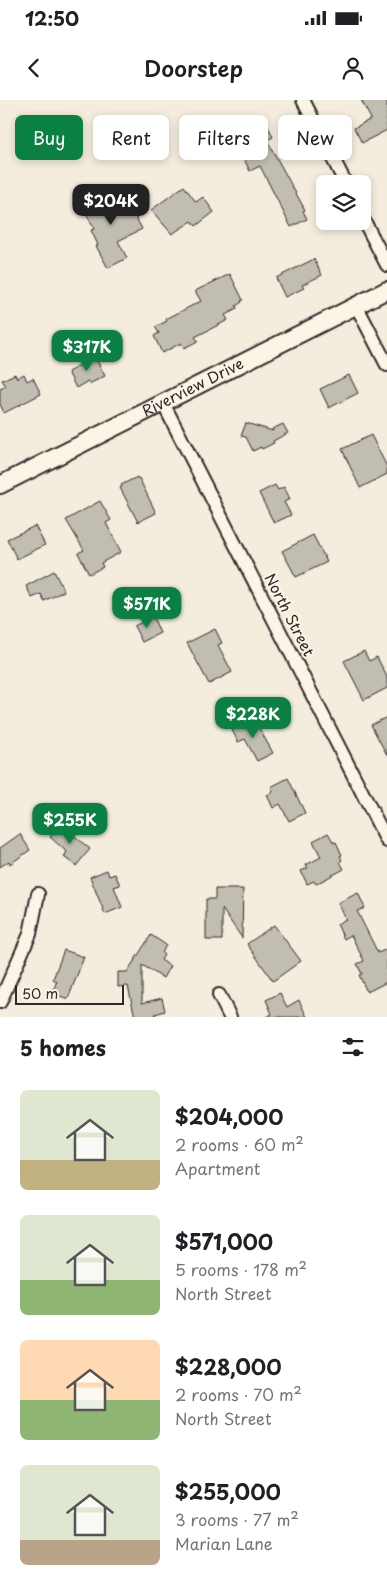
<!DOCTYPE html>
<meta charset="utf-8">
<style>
:root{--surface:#fff;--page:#f6f6f6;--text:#202124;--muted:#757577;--accent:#0b8043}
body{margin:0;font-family:"Playpen Sans",sans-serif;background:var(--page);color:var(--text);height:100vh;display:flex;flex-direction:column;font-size:19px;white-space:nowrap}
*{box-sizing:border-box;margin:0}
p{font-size:16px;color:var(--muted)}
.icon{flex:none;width:28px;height:28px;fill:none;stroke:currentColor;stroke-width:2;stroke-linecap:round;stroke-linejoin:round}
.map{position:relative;height:917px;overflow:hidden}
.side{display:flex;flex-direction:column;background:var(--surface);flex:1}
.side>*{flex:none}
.banner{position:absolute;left:15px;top:15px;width:358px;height:45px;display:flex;gap:10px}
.controls{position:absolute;left:316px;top:75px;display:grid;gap:10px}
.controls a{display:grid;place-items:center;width:55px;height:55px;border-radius:8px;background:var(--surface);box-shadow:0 2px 8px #0003;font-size:25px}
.scale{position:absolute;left:15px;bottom:12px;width:109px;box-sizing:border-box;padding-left:5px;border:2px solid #2b2b2b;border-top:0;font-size:14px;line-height:18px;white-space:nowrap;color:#2b2b2b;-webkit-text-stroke:4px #fcf5e5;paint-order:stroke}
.price{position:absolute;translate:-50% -42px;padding:0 11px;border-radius:10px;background:var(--accent);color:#fff;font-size:16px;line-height:32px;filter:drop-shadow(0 1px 2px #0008)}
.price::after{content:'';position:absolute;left:50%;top:30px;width:15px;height:11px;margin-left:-8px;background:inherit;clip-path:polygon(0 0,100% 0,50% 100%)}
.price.active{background:#222;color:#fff}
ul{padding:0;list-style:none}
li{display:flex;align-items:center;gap:15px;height:125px;padding:0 20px}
li span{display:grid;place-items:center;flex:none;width:140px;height:100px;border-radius:8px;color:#555}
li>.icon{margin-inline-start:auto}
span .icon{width:60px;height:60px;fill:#fffc;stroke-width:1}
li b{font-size:21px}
h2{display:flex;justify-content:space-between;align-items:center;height:60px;padding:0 20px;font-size:21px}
.pill{padding:0 18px;border-radius:8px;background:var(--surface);box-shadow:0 2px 8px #0003;font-size:18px;line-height:45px}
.pill.active{background:var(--accent);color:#fff}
.status{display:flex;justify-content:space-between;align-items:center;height:35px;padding:0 25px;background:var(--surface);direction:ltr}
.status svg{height:14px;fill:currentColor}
header{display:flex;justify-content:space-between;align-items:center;height:65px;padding:0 20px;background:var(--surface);font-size:22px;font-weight:600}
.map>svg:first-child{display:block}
.building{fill:#c2bdb1;stroke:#2b2b2b}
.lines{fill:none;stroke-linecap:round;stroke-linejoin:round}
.minor-casing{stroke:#2b2b2b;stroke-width:16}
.tertiary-casing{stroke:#2b2b2b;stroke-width:20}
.minor{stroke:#fcf5e5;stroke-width:12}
.tertiary{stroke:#fcf5e5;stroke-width:16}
.labels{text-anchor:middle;stroke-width:4;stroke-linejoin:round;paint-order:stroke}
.street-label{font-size:15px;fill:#2b2b2b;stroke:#fcf5e5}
</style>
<div class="status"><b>12:50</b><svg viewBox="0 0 49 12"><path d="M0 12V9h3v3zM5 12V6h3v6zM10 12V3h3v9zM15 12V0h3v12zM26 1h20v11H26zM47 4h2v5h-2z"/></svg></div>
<header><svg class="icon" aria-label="back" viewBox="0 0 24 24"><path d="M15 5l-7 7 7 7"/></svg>Doorstep<svg class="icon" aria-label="person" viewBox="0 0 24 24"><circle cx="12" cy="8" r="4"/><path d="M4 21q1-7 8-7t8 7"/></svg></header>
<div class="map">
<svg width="387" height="917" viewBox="0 0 387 917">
<rect width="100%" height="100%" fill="#f4edde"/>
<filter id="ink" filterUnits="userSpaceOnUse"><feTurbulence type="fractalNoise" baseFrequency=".02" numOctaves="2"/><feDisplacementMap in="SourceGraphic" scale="10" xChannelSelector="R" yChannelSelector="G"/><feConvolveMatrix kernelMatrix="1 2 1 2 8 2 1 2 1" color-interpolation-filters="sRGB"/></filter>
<g filter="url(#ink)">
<g class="building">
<polygon points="361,0 387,0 387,30 362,43 354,28 371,19"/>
<polygon points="265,20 273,37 267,40 305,110 303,111 307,119 291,127 260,66 250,71 241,53 234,56 226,40"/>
<polygon points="184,86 196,102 203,97 214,112 196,126 192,121 172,134 151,110"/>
<polygon points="122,91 142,129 118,141 127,158 108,168 96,146 98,145 91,130 94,129 84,109 86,109 81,100 83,95 88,92 93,93 103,112"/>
<polygon points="314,159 322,175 302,185 304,188 285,197 276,178"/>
<polygon points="230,174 243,200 241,201 242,202 236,206 237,209 225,215 228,220 195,237 198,241 184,248 181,243 162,253 154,236 159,233 155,227 167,221 166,219 201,201 195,191"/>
<polygon points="93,253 105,276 89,284 88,281 76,288 68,272 84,263 82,259"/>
<polygon points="15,274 17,278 24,274 27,281 33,278 41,294 4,313 0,304 0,289 6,286 2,280"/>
<polygon points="349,275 358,293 329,308 320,289"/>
<polygon points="246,323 273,331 272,329 283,324 288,333 273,341 274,343 262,349 261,347 253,351 246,337 241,336"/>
<polygon points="371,335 387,367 387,374 360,388 342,349"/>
<polygon points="137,377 138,379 139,378 156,413 138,422 120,388 122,387 121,385"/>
<polygon points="275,385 278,390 284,387 290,399 284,402 291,415 274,423 259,393"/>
<polygon points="100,401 111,420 106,423 121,452 101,463 103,467 89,474 78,453 84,450 66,420"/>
<polygon points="35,426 45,445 17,459 7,439"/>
<polygon points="313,435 327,462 296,477 282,451"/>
<polygon points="54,471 64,491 44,501 41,494 32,498 26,486"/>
<polygon points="153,517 160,533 142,542 134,526"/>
<polygon points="215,529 222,543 218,545 232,572 209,584 187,543"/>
<polygon points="364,551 369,561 377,557 387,577 387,588 364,600 344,561"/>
<polygon points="387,617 387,655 371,625"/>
<polygon points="254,619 273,653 257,661 245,639 238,642 232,630"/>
<polygon points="288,678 305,713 289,721 280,704 273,708 267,695 273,692 271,687"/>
<polygon points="60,724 90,749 76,766 64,757 67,752 50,737"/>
<polygon points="328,733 334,743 336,742 342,755 340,756 342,760 340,762 344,769 316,784 314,781 307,784 301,771 308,768 306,765 321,757 313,741"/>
<polygon points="20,734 30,750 10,764 9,761 0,767 0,748"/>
<polygon points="107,770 109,776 115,774 120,785 114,787 122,807 105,814 90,777"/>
<polygon points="215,789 243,789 242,838 222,809 222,840 206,840 206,799 215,799"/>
<polygon points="358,793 365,808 357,811 378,853 387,849 387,882 367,892 359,875 362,874 357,864 364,861 351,835 344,839 337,824 346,819 338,803"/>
<polygon points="274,825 301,861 273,881 247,844"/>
<polygon points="151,835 166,845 162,853 164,855 161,860 170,866 163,878 142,865 142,903 162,898 165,911 155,914 156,917 135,917 128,886 118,887 118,872 127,872"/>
<polygon points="64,850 84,857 68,899 52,893 57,881 53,879"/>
<polygon points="280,893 287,907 299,900 307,917 266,917 272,914 266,900"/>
</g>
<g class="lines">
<g class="minor-casing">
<g id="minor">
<polyline points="303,0 346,84"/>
<polyline points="362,117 387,165"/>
<polyline points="356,205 387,265"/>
<polyline points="163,303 387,741"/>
<polyline points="219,895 230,917"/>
<polyline points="0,902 30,834 38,794"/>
</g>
</g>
<g class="tertiary-casing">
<g id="tertiary">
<path id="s1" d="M0,385L387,190"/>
</g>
</g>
<use href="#minor" class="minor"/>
<use href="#tertiary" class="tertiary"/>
</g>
</g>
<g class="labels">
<g class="street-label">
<text dy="5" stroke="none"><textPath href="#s1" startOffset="216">Riverview Drive</textPath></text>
<text transform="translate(289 515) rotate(63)" y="5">North Street</text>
</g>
</g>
</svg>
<div class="controls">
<a><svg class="icon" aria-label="layers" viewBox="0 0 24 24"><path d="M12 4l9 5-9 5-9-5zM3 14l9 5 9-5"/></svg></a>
</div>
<div class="scale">50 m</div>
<b class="price active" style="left:111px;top:126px">$204K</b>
<b class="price" style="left:87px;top:272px">$317K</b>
<b class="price" style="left:147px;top:529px">$571K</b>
<b class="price" style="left:253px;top:639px">$228K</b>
<b class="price" style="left:70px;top:745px">$255K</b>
<div class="banner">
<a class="pill active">Buy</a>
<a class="pill">Rent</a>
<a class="pill">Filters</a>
<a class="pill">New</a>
</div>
</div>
<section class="side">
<h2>5 homes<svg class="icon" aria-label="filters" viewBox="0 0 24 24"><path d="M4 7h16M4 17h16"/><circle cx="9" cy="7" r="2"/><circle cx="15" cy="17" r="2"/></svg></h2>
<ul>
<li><span style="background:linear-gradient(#dfe7d0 70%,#c2b280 0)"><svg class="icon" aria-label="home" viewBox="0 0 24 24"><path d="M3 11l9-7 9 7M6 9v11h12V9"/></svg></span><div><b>$204,000</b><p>2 rooms · 60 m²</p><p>Apartment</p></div></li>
<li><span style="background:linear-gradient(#dfe7d0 65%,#8fb573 0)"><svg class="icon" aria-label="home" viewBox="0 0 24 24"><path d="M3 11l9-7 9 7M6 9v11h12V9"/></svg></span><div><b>$571,000</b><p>5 rooms · 178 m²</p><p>North Street</p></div></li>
<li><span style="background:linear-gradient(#ffd9b3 60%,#8fb573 0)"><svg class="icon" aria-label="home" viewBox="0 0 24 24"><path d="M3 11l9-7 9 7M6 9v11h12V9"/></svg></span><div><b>$228,000</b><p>2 rooms · 70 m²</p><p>North Street</p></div></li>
<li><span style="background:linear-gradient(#dfe7d0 75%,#b9a48a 0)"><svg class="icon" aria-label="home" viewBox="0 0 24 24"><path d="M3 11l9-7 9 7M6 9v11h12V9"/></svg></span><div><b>$255,000</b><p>3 rooms · 77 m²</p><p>Marian Lane</p></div></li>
</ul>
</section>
